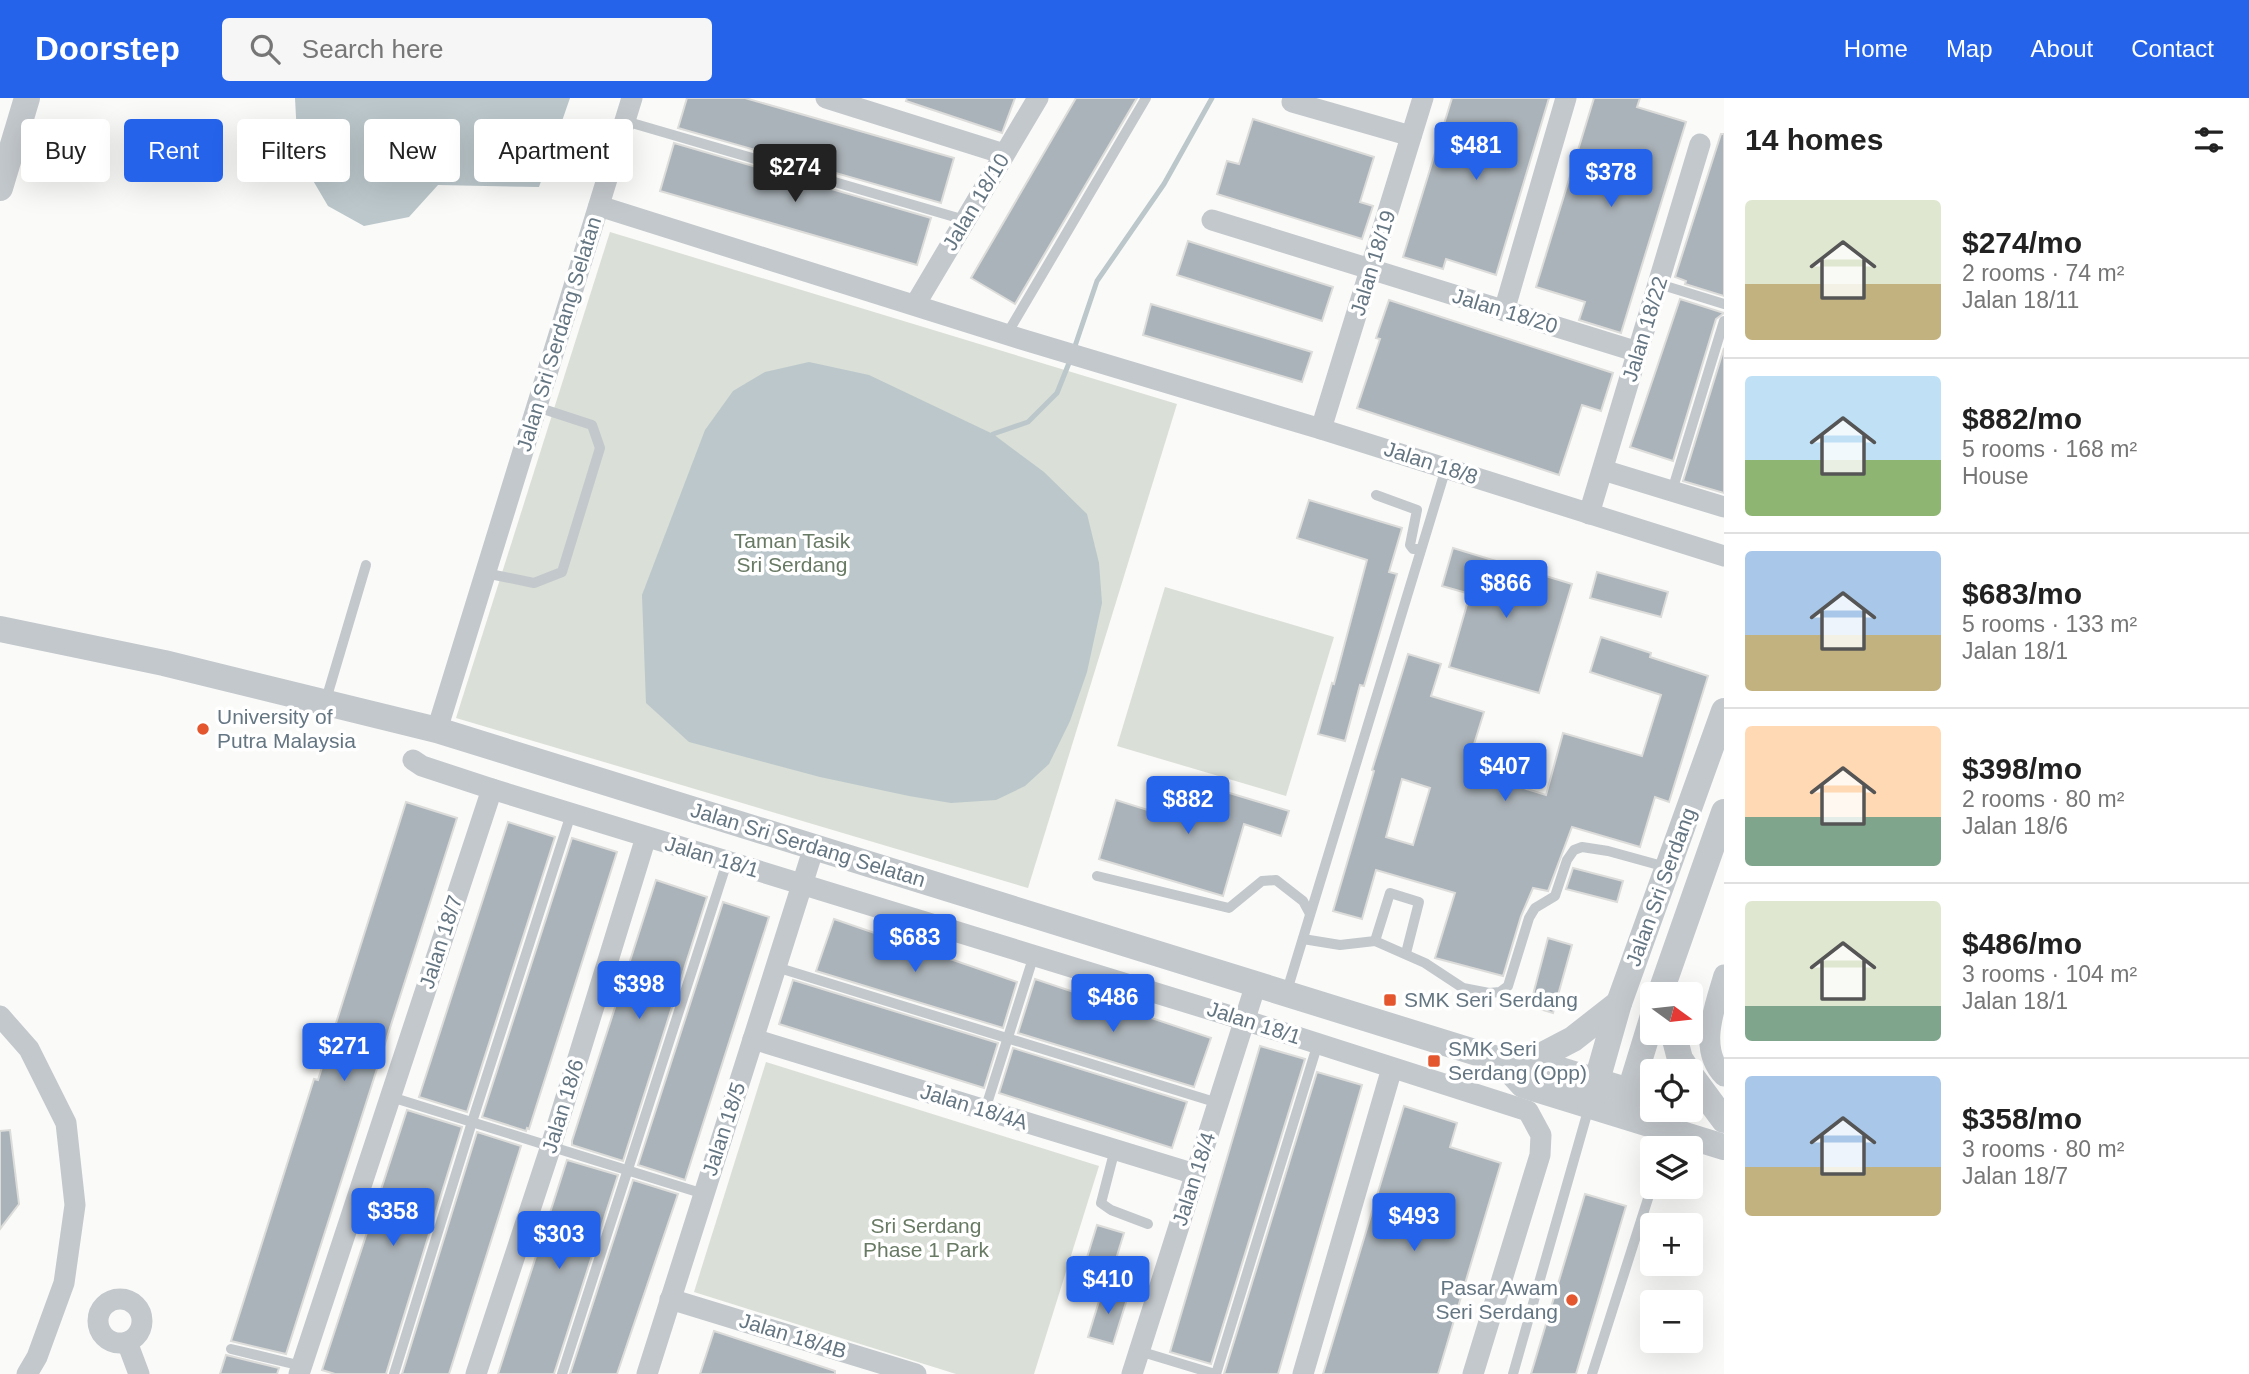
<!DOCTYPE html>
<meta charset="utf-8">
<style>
:root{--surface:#fff;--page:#f6f6f6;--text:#222;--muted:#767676;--line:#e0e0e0;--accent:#2563eb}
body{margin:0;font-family:Helvetica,sans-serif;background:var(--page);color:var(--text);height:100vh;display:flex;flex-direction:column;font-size:26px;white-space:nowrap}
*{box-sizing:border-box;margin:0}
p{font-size:23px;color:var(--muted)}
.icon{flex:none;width:38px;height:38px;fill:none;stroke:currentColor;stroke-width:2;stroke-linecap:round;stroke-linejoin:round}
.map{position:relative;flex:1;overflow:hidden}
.drawer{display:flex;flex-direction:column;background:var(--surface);width:525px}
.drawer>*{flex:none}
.banner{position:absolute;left:21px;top:21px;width:665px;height:63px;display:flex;gap:14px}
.needle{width:46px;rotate:105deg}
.tools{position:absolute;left:1640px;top:884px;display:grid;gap:14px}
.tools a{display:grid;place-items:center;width:63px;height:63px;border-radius:7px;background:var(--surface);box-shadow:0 7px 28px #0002;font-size:35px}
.price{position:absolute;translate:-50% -60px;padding:0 16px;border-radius:7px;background:var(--accent);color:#fff;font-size:23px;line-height:46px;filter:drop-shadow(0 2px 4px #0008)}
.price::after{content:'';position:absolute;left:50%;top:42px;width:21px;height:16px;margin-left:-10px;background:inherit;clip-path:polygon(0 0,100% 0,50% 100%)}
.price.active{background:#222;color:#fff}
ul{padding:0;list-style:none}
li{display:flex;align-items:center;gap:21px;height:175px;padding:0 21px}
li+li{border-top:2px solid var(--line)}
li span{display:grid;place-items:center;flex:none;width:196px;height:140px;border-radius:7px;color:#555}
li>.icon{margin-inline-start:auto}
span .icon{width:84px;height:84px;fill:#fffc;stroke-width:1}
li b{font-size:30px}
h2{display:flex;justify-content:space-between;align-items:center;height:84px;padding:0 21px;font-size:30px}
.pill{padding:0 24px;border-radius:7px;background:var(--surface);box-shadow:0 7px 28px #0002;font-size:24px;line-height:63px}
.pill.active{background:var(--accent);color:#fff}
header{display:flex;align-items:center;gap:42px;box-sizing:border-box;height:98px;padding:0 35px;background:var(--accent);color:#fff}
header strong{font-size:33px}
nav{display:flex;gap:38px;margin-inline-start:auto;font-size:24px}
.search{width:490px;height:63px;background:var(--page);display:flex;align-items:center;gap:18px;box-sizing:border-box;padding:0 24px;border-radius:7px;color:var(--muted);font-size:26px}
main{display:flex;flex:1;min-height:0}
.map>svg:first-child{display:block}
.green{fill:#dadfd7}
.water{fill:#bbc7cb}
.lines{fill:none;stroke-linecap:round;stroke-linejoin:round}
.stream{stroke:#bbc7cb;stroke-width:5}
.building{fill:#aab3b9;stroke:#dcdcda;stroke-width:2;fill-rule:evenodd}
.service{stroke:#c3c8cc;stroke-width:10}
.minor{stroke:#c3c8cc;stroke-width:21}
.tertiary{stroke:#c3c8cc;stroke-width:26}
.poi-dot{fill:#e4572e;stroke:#fff;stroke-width:2.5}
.labels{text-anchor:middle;stroke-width:7;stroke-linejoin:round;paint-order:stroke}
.street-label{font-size:21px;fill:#657683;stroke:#fff}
.park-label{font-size:21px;fill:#687a64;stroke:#fff}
.poi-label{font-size:21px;fill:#657683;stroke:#fff;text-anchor:start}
</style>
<header>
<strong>Doorstep</strong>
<div class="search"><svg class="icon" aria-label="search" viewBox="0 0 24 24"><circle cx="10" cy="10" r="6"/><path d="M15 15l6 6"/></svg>Search here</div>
<nav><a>Home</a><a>Map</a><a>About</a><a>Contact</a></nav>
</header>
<main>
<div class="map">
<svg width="1724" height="1276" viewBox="0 0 1724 1276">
<rect width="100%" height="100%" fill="#fafaf8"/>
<g class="green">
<polygon points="610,134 1177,306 1028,790 456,620"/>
<polygon points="1165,489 1334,539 1286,698 1117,648"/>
<polygon points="766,964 1099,1068 1034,1276 956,1276 694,1194"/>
</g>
<g class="water">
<polygon points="295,0 570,0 539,89 438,87 409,119 364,128 328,108 298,57"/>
<polygon points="809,264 869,277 993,336 1044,374 1087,416 1099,465 1102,505 1087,574 1070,623 1049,666 1025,688 996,702 951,705 909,698 820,679 689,644 646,605 642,497 705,332 733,293 765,274"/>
</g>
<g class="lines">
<g class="stream">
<polyline points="1074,251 1097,183 1164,86 1212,0"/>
<polyline points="993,336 1028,324 1057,295 1071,260"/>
</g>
</g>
<g class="building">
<polygon points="687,0 745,0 954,60 941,105 678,30"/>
<polygon points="907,0 1015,0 1002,35 906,3"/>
<polygon points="1076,0 1137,0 1015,206 971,180"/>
<polygon points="1452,0 1549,0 1496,177 1446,161 1443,171 1403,159"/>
<polygon points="1594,0 1640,0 1637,9 1686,24 1621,235 1579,222 1585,204 1536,189"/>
<polygon points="1253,21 1374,59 1360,104 1373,108 1362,141 1217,96 1227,63 1239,66"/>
<polygon points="1721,36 1724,36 1724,198 1685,186 1686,183 1675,179"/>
<polygon points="674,45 931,120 917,167 660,93"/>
<polygon points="1188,143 1333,189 1322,223 1177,177"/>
<polygon points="1680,201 1724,215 1716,221 1673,363 1630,349"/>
<polygon points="1389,202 1613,275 1601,313 1582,307 1559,377 1357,310 1380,241 1376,240"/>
<polygon points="1151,206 1312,254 1302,284 1143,237"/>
<polygon points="1724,250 1724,395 1683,383"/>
<polygon points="1309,402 1402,430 1389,474 1397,476 1364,588 1360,587 1345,643 1318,636 1332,585 1334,586 1367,462 1297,440"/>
<polygon points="1453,450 1572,486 1539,595 1449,569 1470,496 1442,488"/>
<polygon points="1597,474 1668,494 1661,519 1590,500"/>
<path d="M1601,539L1651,555L1650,559L1708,578L1669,704L1655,699L1640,749L1572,729L1548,793L1533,790L1521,818L1503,878L1435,860L1455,795L1376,772L1362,821L1333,813L1374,673L1372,672L1408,556L1441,566L1431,598L1484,614L1466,672L1546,697L1563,635L1642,658L1661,597L1590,574ZM1402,681L1430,690L1413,747L1386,739Z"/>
<polygon points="1183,681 1289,713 1281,738 1244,726 1223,798 1099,761 1116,702 1170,719"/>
<polygon points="406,704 457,720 286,1256 231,1243 314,981 318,982"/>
<polygon points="508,724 555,739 467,1014 419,999"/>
<polygon points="572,740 617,754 529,1031 527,1030 526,1033 482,1019"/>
<polygon points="1573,770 1623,783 1617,804 1566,791"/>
<polygon points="656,782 707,799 623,1063 572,1047 572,1043"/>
<polygon points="723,804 769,819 685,1082 638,1067"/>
<polygon points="834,821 1017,884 1003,930 816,873"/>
<polygon points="1548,840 1572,847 1553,915 1530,908"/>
<polygon points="1035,881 1211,940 1194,989 1018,935"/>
<polygon points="793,882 998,945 984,990 779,926"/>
<polygon points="1260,948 1305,961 1211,1266 1170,1254"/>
<polygon points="1013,950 1187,1004 1172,1050 999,995"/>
<polygon points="1317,974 1362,987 1278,1276 1224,1276"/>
<polygon points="1404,1008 1457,1025 1450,1049 1501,1065 1438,1276 1323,1276"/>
<polygon points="407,1012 462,1029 386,1276 335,1276 322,1272"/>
<polygon points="10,1032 19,1106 0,1131 0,1033"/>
<polygon points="477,1034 521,1048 449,1276 402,1276"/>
<polygon points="567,1062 618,1077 554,1276 498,1276"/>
<polygon points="633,1082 678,1096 617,1276 570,1276"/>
<polygon points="1585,1096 1626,1108 1576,1276 1531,1276"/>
<polygon points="1097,1127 1124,1135 1112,1174 1085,1166"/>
<polygon points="1103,1190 1128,1198 1113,1246 1088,1239"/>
<polygon points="714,1233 835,1273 835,1276 700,1276"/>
<polygon points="226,1257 279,1270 277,1276 220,1276"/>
</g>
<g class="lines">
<g class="service">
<polyline points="625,23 965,122"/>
<polyline points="1659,186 1724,206"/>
<polyline points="1007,236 1146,0"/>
<polyline points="1672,393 1724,223"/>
<polyline points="1376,397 1417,412 1410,447 1413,451 1421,451"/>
<polyline points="485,475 534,485 562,474 600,350 592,327 537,309"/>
<polyline points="325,605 366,467"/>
<polyline points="1097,778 1229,810 1262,783 1276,782 1303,803 1310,816"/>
<polyline points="1303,841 1340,847 1375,843 1425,865 1463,890 1489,895 1500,894 1508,888 1529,820 1535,810 1555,798 1567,762 1574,752 1582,749 1608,753 1666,769"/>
<polyline points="1375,843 1390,795 1419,804 1406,855"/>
<polyline points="776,869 1218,1005"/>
<polyline points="1286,896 1446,370"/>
<polyline points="391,999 704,1096"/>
<polyline points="985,1012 1034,857"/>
<polyline points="1665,1050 1671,1032"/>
<polyline points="1115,1051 1101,1105 1111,1112 1148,1126"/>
<polyline points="231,1251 302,1268"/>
<polyline points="1139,1253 1215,1276"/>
<polyline points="394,1276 472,1024 571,716"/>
<polyline points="562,1276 727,764"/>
<polyline points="1216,1276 1318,945"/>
<polyline points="1513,1276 1589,1009"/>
<polyline points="1592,1276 1652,1088"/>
</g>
<g class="minor">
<polyline points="826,0 1004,56"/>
<polyline points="1292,4 1411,38"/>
<polyline points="599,108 1021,241 1321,331 1724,458"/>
<polyline points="1212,122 1638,254"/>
<polyline points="915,207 1038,0"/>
<polyline points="1504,213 1566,0"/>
<polyline points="1321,331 1423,0"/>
<polyline points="1603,372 1724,409"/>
<polyline points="1589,416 1700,46"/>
<polyline points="437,632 632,0"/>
<polyline points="413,662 422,668 492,691 1244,922 1528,1013 1541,1037 1540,1057 1473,1276"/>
<path d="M1724,877C1715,909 1697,951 1724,978"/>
<polyline points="0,918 29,951 66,1025 75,1107 64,1185 37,1259 27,1276"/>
<polyline points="753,941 1195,1076"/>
<polyline points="670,1201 916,1276"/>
<circle cx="120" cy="1223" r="22"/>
<polyline points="127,1244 139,1276"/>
<polyline points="299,1276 492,691"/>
<polyline points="476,1276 551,1048 646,739"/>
<polyline points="647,1276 814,749"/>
<polyline points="1132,1276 1256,886"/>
<polyline points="1303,1276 1392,970"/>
</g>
<g class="tertiary">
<polyline points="0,90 27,0"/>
<polyline points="0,531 164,565 437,632 1500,962 1531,963 1652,1000"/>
<polyline points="1660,896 1724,714"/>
<polyline points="1673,934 1680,961 1688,973"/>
<polyline points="1500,962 1523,987 1724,1049"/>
<polyline points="1531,963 1573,941 1619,905"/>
<polyline points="1690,976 1724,1022"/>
<polyline points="1590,1007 1619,905 1724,613"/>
<polyline points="1625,1009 1652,921"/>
</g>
</g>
<g class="poi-dot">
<circle cx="203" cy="631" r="7"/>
<rect x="1383" y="895" width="14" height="14" rx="3.5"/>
<rect x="1427" y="956" width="14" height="14" rx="3.5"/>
<circle cx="1572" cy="1202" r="7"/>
</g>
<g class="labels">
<g class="street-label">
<text transform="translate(976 104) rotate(-59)" y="7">Jalan 18/10</text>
<text transform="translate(1373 165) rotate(-73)" y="7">Jalan 18/19</text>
<text transform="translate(1505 213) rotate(17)" y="7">Jalan 18/20</text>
<text transform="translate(1645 231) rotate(-73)" y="7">Jalan 18/22</text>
<text transform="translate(559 236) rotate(-73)" y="7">Jalan Sri Serdang Selatan</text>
<text transform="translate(1431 365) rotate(18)" y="7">Jalan 18/8</text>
<text transform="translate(808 747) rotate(17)" y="7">Jalan Sri Serdang Selatan</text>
<text transform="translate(712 759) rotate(17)" y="7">Jalan 18/1</text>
<text transform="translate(1661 789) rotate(-70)" y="7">Jalan Sri Serdang</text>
<text transform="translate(441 844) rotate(-72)" y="7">Jalan 18/7</text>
<text transform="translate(1254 925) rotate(18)" y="7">Jalan 18/1</text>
<text transform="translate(563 1008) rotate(-73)" y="7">Jalan 18/6</text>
<text transform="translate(974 1009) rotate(17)" y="7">Jalan 18/4A</text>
<text transform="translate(724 1031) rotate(-72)" y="7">Jalan 18/5</text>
<text transform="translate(1194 1081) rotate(-72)" y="7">Jalan 18/4</text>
<text transform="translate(793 1238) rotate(17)" y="7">Jalan 18/4B</text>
</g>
<g class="park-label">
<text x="792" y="450">Taman Tasik<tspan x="792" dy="24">Sri Serdang</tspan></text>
<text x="926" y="1135">Sri Serdang<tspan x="926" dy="24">Phase 1 Park</tspan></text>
</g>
<g class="poi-label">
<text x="217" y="626">University of<tspan x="217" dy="24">Putra Malaysia</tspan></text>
<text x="1404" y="909">SMK Seri Serdang</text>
<text x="1448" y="958">SMK Seri<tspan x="1448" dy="24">Serdang (Opp)</tspan></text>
<text x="1558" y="1197" text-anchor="end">Pasar Awam<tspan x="1558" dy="24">Seri Serdang</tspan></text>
</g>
</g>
</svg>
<div class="tools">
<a><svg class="needle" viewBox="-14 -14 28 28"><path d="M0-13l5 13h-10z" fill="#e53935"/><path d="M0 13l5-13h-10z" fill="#767676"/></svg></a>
<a><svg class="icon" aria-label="locate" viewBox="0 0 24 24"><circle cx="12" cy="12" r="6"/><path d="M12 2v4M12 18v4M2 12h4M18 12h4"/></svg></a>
<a><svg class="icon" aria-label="layers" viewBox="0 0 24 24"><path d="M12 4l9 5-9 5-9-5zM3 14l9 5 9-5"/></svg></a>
<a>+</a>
<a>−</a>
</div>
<b class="price" style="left:1476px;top:84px">$481</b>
<b class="price active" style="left:795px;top:106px">$274</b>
<b class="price" style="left:1611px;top:111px">$378</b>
<b class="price" style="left:1506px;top:522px">$866</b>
<b class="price" style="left:1505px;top:705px">$407</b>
<b class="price" style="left:1188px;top:738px">$882</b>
<b class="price" style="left:915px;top:876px">$683</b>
<b class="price" style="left:639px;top:923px">$398</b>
<b class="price" style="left:1113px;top:936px">$486</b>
<b class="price" style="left:344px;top:985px">$271</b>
<b class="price" style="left:393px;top:1150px">$358</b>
<b class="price" style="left:1414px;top:1155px">$493</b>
<b class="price" style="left:559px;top:1173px">$303</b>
<b class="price" style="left:1108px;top:1218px">$410</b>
<div class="banner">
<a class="pill">Buy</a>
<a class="pill active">Rent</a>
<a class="pill">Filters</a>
<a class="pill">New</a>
<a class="pill">Apartment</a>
</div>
</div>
<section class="drawer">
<h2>14 homes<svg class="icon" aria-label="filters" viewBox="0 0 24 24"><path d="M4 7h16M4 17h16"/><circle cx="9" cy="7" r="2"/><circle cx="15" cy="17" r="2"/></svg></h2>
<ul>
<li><span style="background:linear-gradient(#dfe7d0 60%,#c2b280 0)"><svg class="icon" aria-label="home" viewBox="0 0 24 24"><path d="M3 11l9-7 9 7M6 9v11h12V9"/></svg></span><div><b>$274/mo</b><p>2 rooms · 74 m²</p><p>Jalan 18/11</p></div></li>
<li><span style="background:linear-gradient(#bfe0f5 60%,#8fb573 0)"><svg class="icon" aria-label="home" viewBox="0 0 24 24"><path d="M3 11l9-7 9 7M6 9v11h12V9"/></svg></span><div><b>$882/mo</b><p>5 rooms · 168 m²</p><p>House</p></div></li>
<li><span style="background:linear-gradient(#a9c7e8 60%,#c2b280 0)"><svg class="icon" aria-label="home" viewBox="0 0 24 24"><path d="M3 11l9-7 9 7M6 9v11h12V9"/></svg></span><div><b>$683/mo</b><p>5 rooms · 133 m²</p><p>Jalan 18/1</p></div></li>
<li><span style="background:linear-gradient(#ffd9b3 65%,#7fa58c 0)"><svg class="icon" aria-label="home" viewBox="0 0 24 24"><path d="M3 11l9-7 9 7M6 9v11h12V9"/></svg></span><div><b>$398/mo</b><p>2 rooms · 80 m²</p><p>Jalan 18/6</p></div></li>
<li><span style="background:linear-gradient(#dfe7d0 75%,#7fa58c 0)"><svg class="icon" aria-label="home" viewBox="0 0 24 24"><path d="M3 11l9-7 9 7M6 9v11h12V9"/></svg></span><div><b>$486/mo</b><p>3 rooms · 104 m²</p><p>Jalan 18/1</p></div></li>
<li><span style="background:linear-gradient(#a9c7e8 65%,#c2b280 0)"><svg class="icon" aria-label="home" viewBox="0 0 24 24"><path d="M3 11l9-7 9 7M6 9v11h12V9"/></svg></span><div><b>$358/mo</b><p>3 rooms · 80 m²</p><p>Jalan 18/7</p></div></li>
</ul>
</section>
</main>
